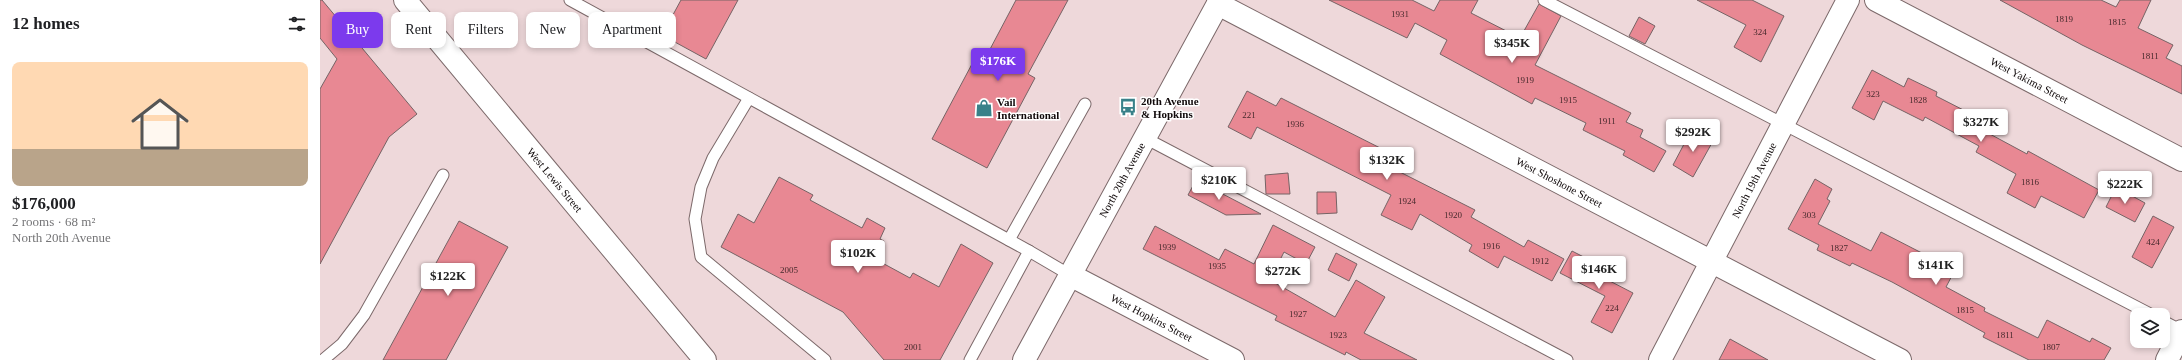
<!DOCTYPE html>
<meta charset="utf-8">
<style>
:root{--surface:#fff;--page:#f6f6f6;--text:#202124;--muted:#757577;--accent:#7c3aed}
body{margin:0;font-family:Georgia,serif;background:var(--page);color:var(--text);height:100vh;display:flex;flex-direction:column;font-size:15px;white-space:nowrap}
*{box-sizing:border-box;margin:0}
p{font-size:13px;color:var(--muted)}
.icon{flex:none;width:22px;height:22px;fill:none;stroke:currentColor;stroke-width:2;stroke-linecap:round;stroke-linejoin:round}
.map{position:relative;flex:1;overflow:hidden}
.panel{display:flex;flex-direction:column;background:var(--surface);width:320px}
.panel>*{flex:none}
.top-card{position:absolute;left:12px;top:12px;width:380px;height:36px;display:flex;gap:8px}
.buttons{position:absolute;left:1810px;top:308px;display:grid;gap:8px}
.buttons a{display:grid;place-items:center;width:40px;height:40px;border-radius:8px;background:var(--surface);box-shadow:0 2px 6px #0003;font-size:20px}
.price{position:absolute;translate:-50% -34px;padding:0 9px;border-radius:4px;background:#fff;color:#222;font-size:13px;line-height:26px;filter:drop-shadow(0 1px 2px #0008)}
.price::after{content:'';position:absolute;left:50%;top:24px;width:12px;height:9px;margin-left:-6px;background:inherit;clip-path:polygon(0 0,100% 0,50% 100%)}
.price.on{background:var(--accent);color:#fff}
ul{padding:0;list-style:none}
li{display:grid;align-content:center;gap:8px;height:212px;padding:0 12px}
li span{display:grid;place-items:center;height:124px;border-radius:8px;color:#555}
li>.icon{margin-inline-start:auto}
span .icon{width:72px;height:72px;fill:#fffc;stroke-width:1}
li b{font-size:17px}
h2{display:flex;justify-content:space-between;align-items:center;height:48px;padding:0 12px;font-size:17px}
.tag{padding:0 14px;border-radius:8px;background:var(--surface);box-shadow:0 2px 6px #0003;font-size:14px;line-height:36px}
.tag.on{background:var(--accent);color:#fff}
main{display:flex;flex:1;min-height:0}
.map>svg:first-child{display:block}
.building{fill:#e88893;stroke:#766365}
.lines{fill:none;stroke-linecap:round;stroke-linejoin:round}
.lane-casing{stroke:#7c696a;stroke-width:13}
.street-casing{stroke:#7c696a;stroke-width:24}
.primary-casing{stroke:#7c696a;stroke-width:24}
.lane{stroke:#fff;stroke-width:11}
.street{stroke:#fff;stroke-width:22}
.primary{stroke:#fff;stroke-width:22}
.labels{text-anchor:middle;stroke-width:3;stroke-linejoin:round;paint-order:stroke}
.number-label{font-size:9px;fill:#46292c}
.street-label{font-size:11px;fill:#10090a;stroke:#fff}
.poi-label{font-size:11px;font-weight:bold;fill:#10090a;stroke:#fff;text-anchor:start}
</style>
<main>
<section class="panel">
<h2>12 homes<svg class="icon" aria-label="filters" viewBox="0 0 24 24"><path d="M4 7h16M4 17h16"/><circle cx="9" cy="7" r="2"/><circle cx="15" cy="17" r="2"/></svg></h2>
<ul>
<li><span style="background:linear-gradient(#ffd9b3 70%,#b9a48a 0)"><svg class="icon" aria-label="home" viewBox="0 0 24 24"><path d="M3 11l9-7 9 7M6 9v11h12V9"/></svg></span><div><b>$176,000</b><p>2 rooms · 68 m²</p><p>North 20th Avenue</p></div></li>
</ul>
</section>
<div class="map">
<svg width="1862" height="360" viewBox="0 0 1862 360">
<rect width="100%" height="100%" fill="#eed8da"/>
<g class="building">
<polygon points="0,0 2,0 97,114 69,137 0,264 0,89 17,59 0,38"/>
<polygon points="361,0 418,0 386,59 342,35"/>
<polygon points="696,0 748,0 708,74 715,78 667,168 612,139 660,49 668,53"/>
<polygon points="1009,0 1092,0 1114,11 1120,0 1158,0 1151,13 1200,38 1219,4 1241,16 1215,65 1311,113 1306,122 1323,130 1320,137 1346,151 1334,172 1303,155 1305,151 1263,130 1266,123 1215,98 1212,104 1120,54 1127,40 1095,23 1087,38"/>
<polygon points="1377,0 1432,0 1464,16 1441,62 1414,47 1426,25"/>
<polygon points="1680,0 1781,0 1796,7 1800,0 1831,0 1818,28 1853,45 1846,58 1862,66 1862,94 1762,45"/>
<polygon points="1319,17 1335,26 1325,44 1309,36"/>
<polygon points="1552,70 1584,87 1588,78 1617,92 1616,96 1659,118 1655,126 1707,154 1708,151 1779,190 1764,218 1721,196 1715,208 1687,193 1696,174 1656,152 1659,146 1605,117 1603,121 1563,101 1554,120 1532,108"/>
<polygon points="927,91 956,106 961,98 1080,158 1074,169 1155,210 1151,217 1204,247 1208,240 1244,259 1232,281 1184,256 1178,268 1149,251 1152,245 1100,214 1092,230 1061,215 1071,195 937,127 931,139 908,127"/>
<polygon points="1372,129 1393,141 1373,177 1353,165"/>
<polygon points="968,173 970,194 946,194 945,175"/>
<polygon points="459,177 493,195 490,200 542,228 547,218 565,228 560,239 564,241 555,259 590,278 593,273 619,287 641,244 673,263 620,360 564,360 523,312 401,247 418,214 434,223"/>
<polygon points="1495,179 1512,189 1507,199 1510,201 1498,224 1551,251 1561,232 1635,270 1626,287 1665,308 1664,311 1718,338 1727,320 1770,342 1772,338 1791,348 1784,360 1709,360 1663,337 1665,333 1572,282 1532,263 1530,266 1497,250 1499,245 1468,229"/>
<polygon points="876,180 941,214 906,215 868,195"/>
<polygon points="1796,187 1825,203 1815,222 1786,207"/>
<polygon points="997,192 1016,192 1017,213 997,214"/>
<polygon points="1833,216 1854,227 1832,268 1812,257"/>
<polygon points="139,221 188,247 126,360 63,360"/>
<polygon points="953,225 995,247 986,264 964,252 950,280 1015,317 1036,280 1065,297 1044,333 1097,360 1041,360 1026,352 1025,355 955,320 957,316 823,249 835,226 899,260 905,249 934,264"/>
<polygon points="1252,251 1289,270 1284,278 1313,293 1292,333 1271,322 1285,296 1240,273"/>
<polygon points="1016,253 1037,264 1029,281 1008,270"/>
<polygon points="1410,339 1448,360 1399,360"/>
</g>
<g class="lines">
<g class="lane-casing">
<g id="lane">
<polyline points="250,0 709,251 750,275"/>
<polyline points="1224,0 1832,315"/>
<polyline points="429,98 393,158 381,187 375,219 381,257 505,360"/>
<polyline points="825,138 1247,360"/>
<polyline points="689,240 765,104"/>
<polyline points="1843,321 1862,331"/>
<polyline points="3,360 22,344 44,315 123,175"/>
<polyline points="650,360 709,251"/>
</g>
</g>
<g class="street-casing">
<g id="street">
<path id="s1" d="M1556,0L1862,160"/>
<path id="s2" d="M898,4L1580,360"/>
<path id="s3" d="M750,275L913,360"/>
<path id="s4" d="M1340,360L1528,0"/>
<polyline points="1847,360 1862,331"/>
</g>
</g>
<g class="primary-casing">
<g id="primary">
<path id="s5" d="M85,0L385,360"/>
<path id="s6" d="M704,360L900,0"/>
</g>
</g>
<use href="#lane" class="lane"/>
<use href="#street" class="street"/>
<use href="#primary" class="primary"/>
</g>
<defs>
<g id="bus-bare" transform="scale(1.38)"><path d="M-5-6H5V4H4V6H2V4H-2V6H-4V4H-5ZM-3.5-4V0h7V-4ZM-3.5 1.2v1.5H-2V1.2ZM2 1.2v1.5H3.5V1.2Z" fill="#398189" stroke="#fff" stroke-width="2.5" paint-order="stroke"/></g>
<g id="shop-bare" transform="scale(1.38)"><path d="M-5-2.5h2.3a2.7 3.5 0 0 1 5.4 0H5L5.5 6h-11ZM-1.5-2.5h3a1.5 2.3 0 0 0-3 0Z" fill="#398189" stroke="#fff" stroke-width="2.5" paint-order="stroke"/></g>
</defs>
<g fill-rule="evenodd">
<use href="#bus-bare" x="808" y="107"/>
<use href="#shop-bare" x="664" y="108"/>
</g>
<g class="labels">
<g class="number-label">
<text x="1080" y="17">1931</text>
<text x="1744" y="22">1819</text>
<text x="1797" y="25">1815</text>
<text x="1440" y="35">324</text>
<text x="1830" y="59">1811</text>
<text x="1205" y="83">1919</text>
<text x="1553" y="97">323</text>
<text x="1248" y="103">1915</text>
<text x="1598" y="103">1828</text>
<text x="929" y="118">221</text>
<text x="1287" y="124">1911</text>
<text x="975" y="127">1936</text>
<text x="1710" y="185">1816</text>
<text x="1087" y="204">1924</text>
<text x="1133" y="218">1920</text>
<text x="1489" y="218">303</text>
<text x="1833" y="245">424</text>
<text x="1171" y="249">1916</text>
<text x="847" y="250">1939</text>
<text x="1519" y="251">1827</text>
<text x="1220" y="264">1912</text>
<text x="897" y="269">1935</text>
<text x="469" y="273">2005</text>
<text x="1292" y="311">224</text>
<text x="1645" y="313">1815</text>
<text x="978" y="317">1927</text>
<text x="1018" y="338">1923</text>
<text x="1685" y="338">1811</text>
<text x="593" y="350">2001</text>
<text x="1731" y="350">1807</text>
</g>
<g class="street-label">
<text dy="4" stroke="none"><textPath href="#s1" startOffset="173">West Yakima Street</textPath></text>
<text dy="4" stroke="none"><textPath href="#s5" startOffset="234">West Lewis Street</textPath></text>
<text dy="4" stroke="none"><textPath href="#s6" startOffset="205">North 20th Avenue</textPath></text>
<text dy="4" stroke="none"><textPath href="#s4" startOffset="203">North 19th Avenue</textPath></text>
<text dy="4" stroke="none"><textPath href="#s2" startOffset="385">West Shoshone Street</textPath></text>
<text dy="4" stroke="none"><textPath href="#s3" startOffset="92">West Hopkins Street</textPath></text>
</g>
<g class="poi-label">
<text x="821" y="105">20th Avenue<tspan x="821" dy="13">&amp; Hopkins</tspan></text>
<text x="677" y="106">Vail<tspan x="677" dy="13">International</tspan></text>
</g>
</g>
</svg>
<div class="buttons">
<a><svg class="icon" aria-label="layers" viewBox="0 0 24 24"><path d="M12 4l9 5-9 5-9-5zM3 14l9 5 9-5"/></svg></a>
</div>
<b class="price" style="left:1192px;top:64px">$345K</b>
<b class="price on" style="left:678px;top:82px">$176K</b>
<b class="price" style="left:1661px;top:143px">$327K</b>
<b class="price" style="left:1373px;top:153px">$292K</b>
<b class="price" style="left:1067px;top:181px">$132K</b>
<b class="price" style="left:899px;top:201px">$210K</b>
<b class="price" style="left:1805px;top:205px">$222K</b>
<b class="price" style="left:538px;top:274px">$102K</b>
<b class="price" style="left:1616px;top:286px">$141K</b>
<b class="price" style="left:1279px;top:290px">$146K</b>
<b class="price" style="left:963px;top:292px">$272K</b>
<b class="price" style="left:128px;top:297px">$122K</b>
<div class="top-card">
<a class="tag on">Buy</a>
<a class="tag">Rent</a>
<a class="tag">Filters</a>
<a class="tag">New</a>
<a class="tag">Apartment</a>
</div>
</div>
</main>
